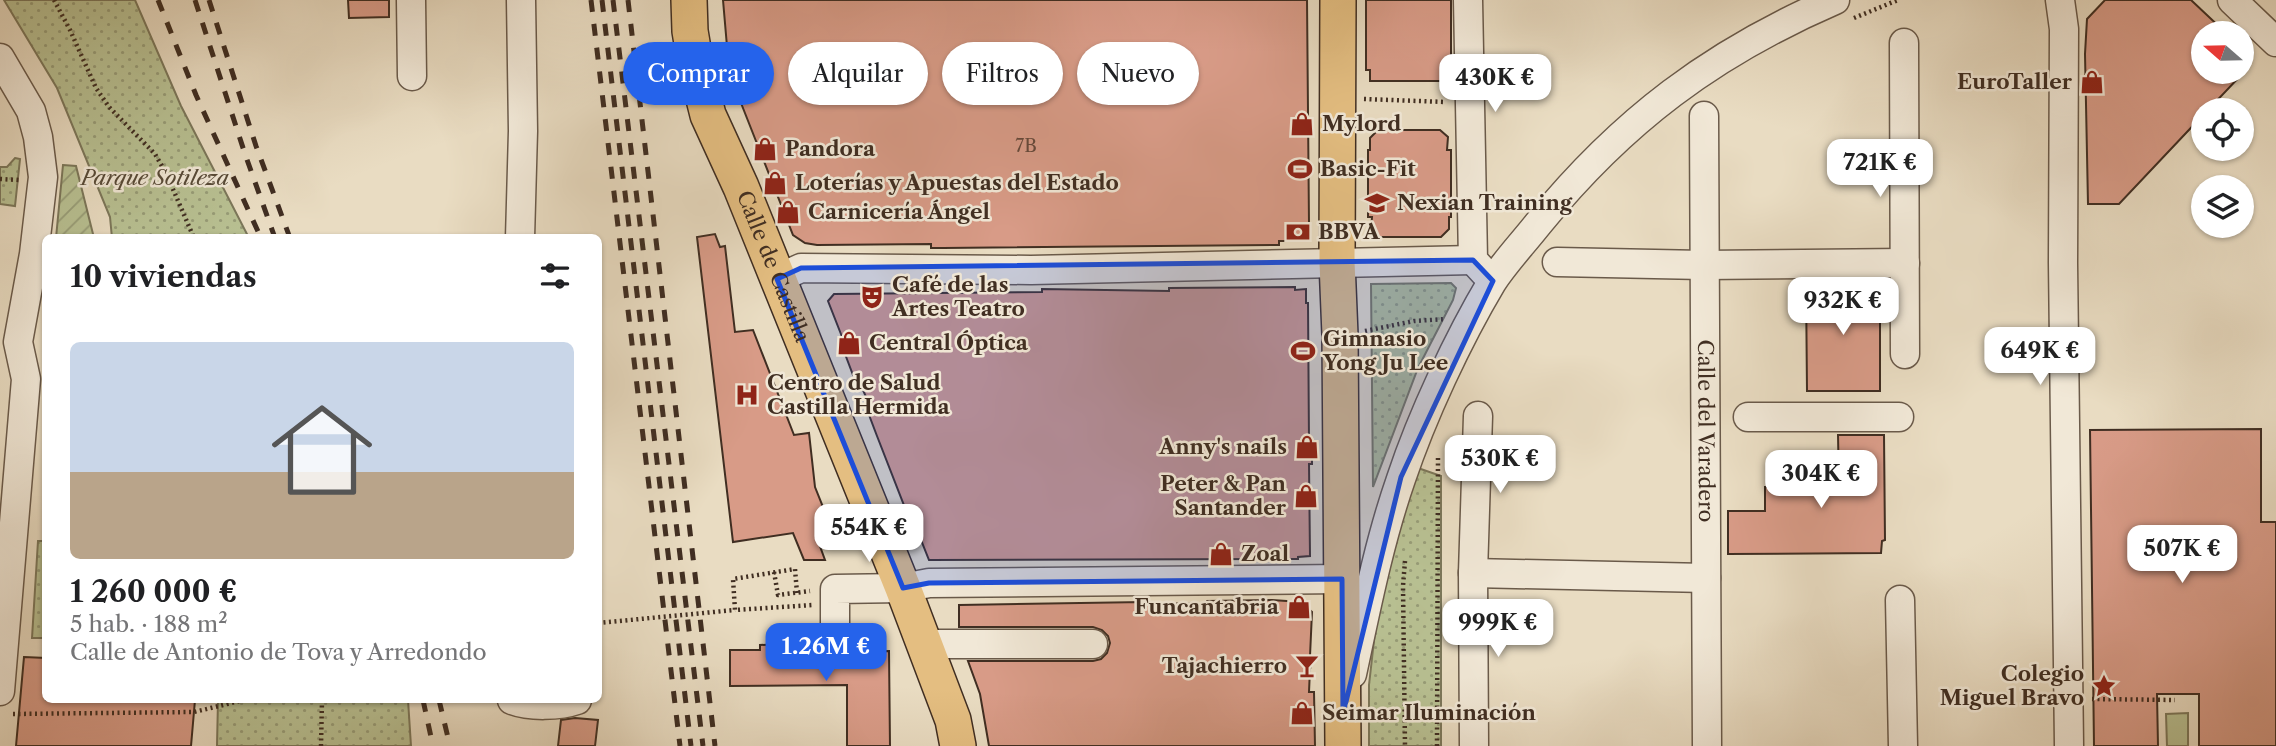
<!DOCTYPE html>
<html lang="es">
<meta charset="utf-8">
<style>
:root{--surface:#fff;--page:#f2f2f2;--text:#202124;--muted:#757577;--accent:#2563eb}
body{margin:0;font-family:"Libre Caslon Text",serif;background:var(--page);color:var(--text);height:100vh;display:flex;flex-direction:column;font-size:26px;white-space:nowrap}
*{box-sizing:border-box;margin:0}
p{font-size:23px;color:var(--muted)}
.icon{flex:none;width:38px;height:38px;fill:none;stroke:currentColor;stroke-width:2;stroke-linecap:round;stroke-linejoin:round}
.map{position:relative;flex:1;overflow:hidden}
.sheet{position:absolute;left:42px;top:234px;width:560px;height:469px;display:flex;flex-direction:column;background:var(--surface);border-radius:10px;box-shadow:0 2px 5px #0004}
.sheet>*{flex:none}
.guide{position:absolute;left:623px;top:42px;width:665px;height:63px;display:flex;gap:14px}
.needle{width:46px;rotate:290deg}
.tools{position:absolute;left:2191px;top:21px;display:grid;gap:14px}
.tools a{display:grid;place-items:center;width:63px;height:63px;border-radius:50%;background:var(--surface);box-shadow:0 2px 5px #0004;font-size:35px}
.price{position:absolute;translate:-50% -60px;padding:0 16px;border-radius:14px;background:#fff;color:#222;font-size:23px;line-height:46px;filter:drop-shadow(0 2px 4px #0008)}
.price::after{content:'';position:absolute;left:50%;top:42px;width:21px;height:16px;margin-left:-10px;background:inherit;clip-path:polygon(0 0,100% 0,50% 100%)}
.price.active{background:var(--accent);color:#fff}
ul{padding:0;list-style:none}
li{display:grid;align-content:center;gap:14px;height:371px;padding:0 28px}
li span{display:grid;place-items:center;height:217px;border-radius:10px;color:#555}
li>.icon{margin-inline-start:auto}
span .icon{width:126px;height:126px;fill:#fffc;stroke-width:1}
li b{font-size:30px}
h2{display:flex;justify-content:space-between;align-items:center;height:84px;padding:0 28px;font-size:30px}
.tag{padding:0 24px;border-radius:32px;background:var(--surface);box-shadow:0 2px 5px #0004;font-size:24px;line-height:63px}
.tag.active{background:var(--accent);color:#fff}
.map>svg:first-child{display:block}
.park{fill:url(#park-dots);stroke:#7c775a;stroke-width:2}
.garden{fill:url(#garden-furrows);stroke:#7c775a;stroke-width:2}
.pitch{fill:#b8c092;stroke:#7c775a;stroke-width:2}
.building{fill:#d89b87;stroke:#402e22;stroke-width:2}
.lines{fill:none;stroke-linecap:round;stroke-linejoin:round}
.minor-casing{stroke:#6a5a4a;stroke-width:31}
.major-casing{stroke:#402e22;stroke-width:38}
.path{stroke:#402e22;stroke-width:4.5;stroke-dasharray:2 3.5;stroke-linecap:butt}
.minor{stroke:#f1e8d7;stroke-width:28}
.major{stroke:#e4be81;stroke-width:35}
.rail{stroke:#402e22;stroke-width:5;stroke-dasharray:12 12;stroke-linecap:butt}
.path-bridge{stroke:#402e22;stroke-width:4.5;stroke-dasharray:2 3.5;stroke-linecap:butt}
.marked{fill:#1d4ed8;fill-opacity:0.2;stroke:#1d4ed8;stroke-width:5;stroke-linejoin:round}
.labels{text-anchor:middle;stroke-width:5;stroke-linejoin:round;paint-order:stroke}
.number-label{font-size:18px;fill:#66493b}
.poi-label{font-size:21px;font-weight:bold;fill:#402e22;stroke:#f1e8d7;text-anchor:start}
.park-label{font-size:21px;font-style:italic;fill:#584b38;stroke:#f1e8d7}
.street-label{font-size:21px;fill:#402e22;stroke:#f1e8d7}
</style>
<div class="map">
<svg width="2276" height="746" viewBox="0 0 2276 746">
<defs>
<pattern id="park-dots" width="8" height="8" patternUnits="userSpaceOnUse" patternTransform="scale(1.75)"><rect width="8" height="8" fill="#b8c092"/><path d="M2 2h.1M6 6h.1" fill="none" stroke="#979c77" stroke-width="1.8" stroke-linecap="round"/></pattern>
<pattern id="garden-furrows" width="10" height="10" patternUnits="userSpaceOnUse" patternTransform="scale(1.75)"><rect width="10" height="10" fill="#b8c092"/><path d="M-1 1l2-2M0 10L10 0M9 11l2-2" fill="none" stroke="#979c77"/></pattern>
</defs>
<rect width="100%" height="100%" fill="#e9dcc2"/>
<filter id="stains"><feTurbulence type="fractalNoise" baseFrequency=".00286" numOctaves="4"/><feColorMatrix values="0 0 0 0 .2 0 0 0 0 .09 0 0 0 0 .02 0 0 0 .5 -.17"/></filter>
<radialGradient id="worn" r=".72"><stop offset=".6" stop-color="#630" stop-opacity="0"/><stop offset="1" stop-color="#630" stop-opacity=".3"/></radialGradient>
<g class="park">
<polygon points="4,0 135,0 181,106 249,238 112,238 110,217 57,88"/>
<polygon points="15,158 20,159 15,206 0,204 0,167 7,167"/>
<polygon points="1451,283 1456,288 1453,300 1418,368 1373,487 1371,284"/>
<polygon points="1415,467 1441,476 1441,746 1369,746 1369,685 1376,623"/>
<polygon points="38,541 45,541 45,638 32,638"/>
<polygon points="218,700 408,700 411,746 217,746"/>
</g>
<polygon class="garden" points="63,165 76,166 94,238 56,238"/>
<polygon class="pitch" points="2188,713 2188,746 2167,746 2166,714"/>
<g class="building">
<polygon points="348,0 389,0 389,17 349,18"/>
<polygon points="723,0 1307,0 1309,224 1305,224 1306,241 1279,241 1279,245 943,248 931,248 931,244 817,245 805,243 793,235 741,103 728,58"/>
<polygon points="1366,0 1451,0 1451,66 1448,66 1448,81 1370,81 1370,70 1366,70"/>
<polygon points="2105,0 2191,0 2226,33 2203,33 2203,72 2244,72 2208,110 2203,110 2203,115 2119,204 2088,204 2085,54 2087,19"/>
<polygon points="1378,130 1440,130 1448,137 1447,150 1451,150 1451,217 1449,217 1449,229 1441,237 1379,237 1371,230 1372,217 1368,217 1368,150 1370,150 1370,138"/>
<polygon points="715,234 720,247 725,246 735,332 753,330 794,435 809,433 815,487 833,532 817,538 825,560 804,560 793,533 733,542 697,237"/>
<polygon points="1806,283 1880,283 1880,391 1807,391"/>
<polygon points="1295,287 1295,290 1306,289 1306,303 1308,303 1309,442 1312,442 1312,464 1309,464 1310,556 1298,557 1298,559 929,560 917,530 914,531 877,436 866,407 870,406 856,374 853,375 845,354 848,352 828,301 834,294 1042,292 1042,289 1169,291 1169,288"/>
<polygon points="2261,429 2261,522 2276,522 2276,746 2199,746 2199,694 2157,694 2158,746 2094,746 2090,430"/>
<polygon points="1838,435 1884,435 1885,540 1882,541 1881,553 1728,554 1728,511 1765,511 1765,487 1839,486"/>
<polygon points="1272,600 1301,602 1312,612 1310,656 1314,656 1310,669 1309,692 1314,692 1315,746 989,746 980,694 968,661 1093,661 1101,659 1107,653 1110,643 1108,636 1102,630 1093,627 959,627 959,605 1144,602 1144,604 1207,603 1207,601"/>
<polygon points="807,643 808,649 818,649 821,659 827,665 834,667 844,664 851,652 889,651 890,746 847,746 847,685 730,686 730,650 760,650 760,645"/>
<polygon points="24,657 46,658 46,700 195,700 191,746 16,746"/>
<polygon points="575,718 598,720 595,746 558,746 561,720"/>
</g>
<g class="lines">
<g class="minor-casing">
<g id="minor">
<polyline points="411,0 412,76"/>
<polyline points="1468,0 1473,260 1484,272"/>
<polyline points="2060,0 2064,29 2063,263 2069,746"/>
<polyline points="2232,0 2276,42"/>
<polyline points="1904,43 1905,354"/>
<polyline points="0,58 31,111 38,137 43,177 34,254 18,342 26,379 0,691"/>
<path id="s1" d="M1704,116L1707,746"/>
<polyline points="520,238 523,131 521,0"/>
<polyline points="1557,262 1703,265 1905,263"/>
<polyline points="777,279 801,268 1031,270 1473,260"/>
<polyline points="1748,417 1899,417"/>
<polyline points="1473,573 1706,578"/>
<polyline points="1900,600 1903,746"/>
<polyline points="925,644 1093,644"/>
<polyline points="835,650 835,589 903,588 929,583 1342,579"/>
<path d="M1352,674C1366,609 1379,542 1401,479C1422,416 1458,339 1492,282C1505,262 1523,243 1538,224C1622,121 1712,53 1835,0"/>
<path d="M512,700C529,707 560,706 577,700"/>
<polyline points="1474,746 1473,573 1478,416"/>
</g>
</g>
<g class="major-casing">
<g id="major">
<path id="s2" d="M689,0L690,31L696,67L708,115L741,187L903,588L953,720L958,746"/>
<polyline points="1338,0 1337,262 1340,335 1343,746"/>
</g>
</g>
<g class="path">
<polyline points="54,0 70,30 96,88 109,107 155,154 166,173 194,238"/>
<polyline points="1854,18 1898,0"/>
<polyline points="1364,99 1446,102"/>
<polyline points="0,179 19,180"/>
<polyline points="1365,331 1414,321 1446,319"/>
<polyline points="1405,561 1403,586 1405,746"/>
<polyline points="774,572 778,595 810,591"/>
<polyline points="797,593 795,569 733,579 735,610 813,605"/>
<polyline points="2092,699 2175,700"/>
<polyline points="13,714 194,712 244,700"/>
<polyline points="321,746 322,700"/>
<polyline points="1437,746 1438,457"/>
</g>
<use href="#minor" class="minor"/>
<use href="#major" class="major"/>
<g class="rail">
<polyline points="158,0 196,95 261,238"/>
<polyline points="195,0 245,154 275,238"/>
<polyline points="209,0 256,146 290,238"/>
<polyline points="591,0 680,746"/>
<polyline points="602,0 691,746"/>
<polyline points="613,0 703,746"/>
<polyline points="628,0 715,746"/>
<polyline points="423,700 433,746"/>
<polyline points="439,700 450,746"/>
</g>
<polyline class="path-bridge" points="598,623 735,610"/>
</g>
<path class="marked" d="M1473,260L1493,281L1401,477L1343,714L1342,579L929,583L903,588L777,279L801,268Z"/>
<defs>
<g id="shop-bare" transform="scale(1.89)"><path d="M-5-2.5h2.3a2.7 3.5 0 0 1 5.4 0H5L5.5 6h-11ZM-1.5-2.5h3a1.5 2.3 0 0 0-3 0Z" fill="#8f2418" stroke="#f1e8d7" stroke-width="2.5" paint-order="stroke"/></g>
<g id="stadium-bare" transform="scale(1.89)"><path d="M0-5a6.5 5 0 1 0 0 10a6.5 5 0 1 0 0-10ZM-3.5-1.8h7v3.6h-7Z" fill="#8f2418" stroke="#f1e8d7" stroke-width="2.5" paint-order="stroke"/></g>
<g id="school-bare" transform="scale(1.89)"><path d="M0-5L7-2L0 1L-7-2ZM-4 1L0 2.5L4 1V4Q0 6-4 4Z" fill="#8f2418" stroke="#f1e8d7" stroke-width="2.5" paint-order="stroke"/></g>
<g id="bank-bare" transform="scale(1.89)"><path d="M-6-4H6V4H-6ZM0-2.3a2.3 2.3 0 1 0 0 4.6a2.3 2.3 0 1 0 0-4.6Z" fill="#8f2418" stroke="#f1e8d7" stroke-width="2.5" paint-order="stroke"/></g>
<g id="theatre-bare" transform="scale(1.89)"><path d="M-5-5.5Q0-4 5-5.5V0Q5 5 0 6Q-5 5-5 0ZM-3.3-2.5H-1v1.5H-3.3ZM1-2.5H3.3v1.5H1ZM-2.8 1Q0 5.5 2.8 1Z" fill="#8f2418" stroke="#f1e8d7" stroke-width="2.5" paint-order="stroke"/></g>
<g id="hospital-bare" transform="scale(1.89)"><path d="M-5-5h3v3.5h4V-5h3V5h-3V1.5h-4V5h-3Z" fill="#8f2418" stroke="#f1e8d7" stroke-width="2.5" paint-order="stroke"/></g>
<g id="bar-bare" transform="scale(1.89)"><path d="M-6-5H6L.8 .8V4.5H3.5V6h-7V4.5H-.8V.8Z" fill="#8f2418" stroke="#f1e8d7" stroke-width="2.5" paint-order="stroke"/></g>
<g id="sight-bare" transform="scale(1.89)"><path d="M0-6L1.8-2.2L6-1.7L2.9 1.2L3.7 5.4L0 3.3L-3.7 5.4L-2.9 1.2L-6-1.7L-1.8-2.2Z" fill="#8f2418" stroke="#f1e8d7" stroke-width="2.5" paint-order="stroke"/></g>
</defs>
<g fill-rule="evenodd">
<use href="#shop-bare" x="2092" y="82"/>
<use href="#shop-bare" x="1302" y="124"/>
<use href="#shop-bare" x="765" y="149"/>
<use href="#stadium-bare" x="1300" y="169"/>
<use href="#shop-bare" x="775" y="183"/>
<use href="#school-bare" x="1377" y="203"/>
<use href="#shop-bare" x="788" y="212"/>
<use href="#bank-bare" x="1298" y="232"/>
<use href="#theatre-bare" x="872" y="297"/>
<use href="#shop-bare" x="849" y="343"/>
<use href="#stadium-bare" x="1303" y="351"/>
<use href="#hospital-bare" x="747" y="395"/>
<use href="#shop-bare" x="1307" y="447"/>
<use href="#shop-bare" x="1306" y="496"/>
<use href="#shop-bare" x="1221" y="554"/>
<use href="#shop-bare" x="1299" y="607"/>
<use href="#bar-bare" x="1307" y="666"/>
<use href="#sight-bare" x="2104" y="686"/>
<use href="#shop-bare" x="1302" y="713"/>
</g>
<g class="labels">
<g class="number-label">
<text x="1026" y="152">7B</text>
</g>
<g class="poi-label">
<text x="2072" y="89" text-anchor="end">EuroTaller</text>
<text x="1322" y="131">Mylord</text>
<text x="785" y="156">Pandora</text>
<text x="1320" y="176">Basic-Fit</text>
<text x="795" y="190">Loterías y Apuestas del Estado</text>
<text x="1397" y="210">Nexian Training</text>
<text x="808" y="219">Carnicería Ángel</text>
<text x="1318" y="239">BBVA</text>
<text x="892" y="292">Café de las<tspan x="892" dy="24">Artes Teatro</tspan></text>
<text x="1323" y="346">Gimnasio<tspan x="1323" dy="24">Yong Ju Lee</tspan></text>
<text x="869" y="350">Central Óptica</text>
<text x="767" y="390">Centro de Salud<tspan x="767" dy="24">Castilla Hermida</tspan></text>
<text x="1287" y="454" text-anchor="end">Anny's nails</text>
<text x="1286" y="491" text-anchor="end">Peter &amp; Pan<tspan x="1286" dy="24">Santander</tspan></text>
<text x="1241" y="561">Zoal</text>
<text x="1279" y="614" text-anchor="end">Funcantabria</text>
<text x="1287" y="673" text-anchor="end">Tajachierro</text>
<text x="2084" y="681" text-anchor="end">Colegio<tspan x="2084" dy="24">Miguel Bravo</tspan></text>
<text x="1322" y="720">Seimar Iluminación</text>
</g>
<g class="park-label">
<text x="155" y="185">Parque Sotileza</text>
</g>
<g class="street-label">
<text dy="7" stroke="none"><textPath href="#s2" startOffset="282">Calle de Castilla</textPath></text>
<text dy="7" stroke="none"><textPath href="#s1" startOffset="315">Calle del Varadero</textPath></text>
</g>
</g>
<rect width="100%" height="100%" filter="url(#stains)"/>
<rect width="100%" height="100%" fill="url(#worn)"/>
</svg>
<div class="tools">
<a><svg class="needle" viewBox="-14 -14 28 28"><path d="M0-13l5 13h-10z" fill="#e53935"/><path d="M0 13l5-13h-10z" fill="#757577"/></svg></a>
<a><svg class="icon" aria-label="locate" viewBox="0 0 24 24"><circle cx="12" cy="12" r="6"/><path d="M12 2v4M12 18v4M2 12h4M18 12h4"/></svg></a>
<a><svg class="icon" aria-label="layers" viewBox="0 0 24 24"><path d="M12 4l9 5-9 5-9-5zM3 14l9 5 9-5"/></svg></a>
</div>
<b class="price" style="left:1495px;top:114px">430K €</b>
<b class="price" style="left:1880px;top:199px">721K €</b>
<b class="price" style="left:1843px;top:337px">932K €</b>
<b class="price" style="left:2040px;top:387px">649K €</b>
<b class="price" style="left:1500px;top:495px">530K €</b>
<b class="price" style="left:1821px;top:510px">304K €</b>
<b class="price" style="left:869px;top:564px">554K €</b>
<b class="price" style="left:2182px;top:585px">507K €</b>
<b class="price" style="left:1498px;top:659px">999K €</b>
<b class="price active" style="left:826px;top:683px">1.26M €</b>
<div class="guide">
<a class="tag active">Comprar</a>
<a class="tag">Alquilar</a>
<a class="tag">Filtros</a>
<a class="tag">Nuevo</a>
</div>
<section class="sheet">
<h2>10 viviendas<svg class="icon" aria-label="filters" viewBox="0 0 24 24"><path d="M4 7h16M4 17h16"/><circle cx="9" cy="7" r="2"/><circle cx="15" cy="17" r="2"/></svg></h2>
<ul>
<li><span style="background:linear-gradient(#c9d6e8 60%,#b9a48a 0)"><svg class="icon" aria-label="home" viewBox="0 0 24 24"><path d="M3 11l9-7 9 7M6 9v11h12V9"/></svg></span><div><b>1 260 000 €</b><p>5 hab. · 188 m²</p><p>Calle de Antonio de Tova y Arredondo</p></div></li>
</ul>
</section>
</div>
